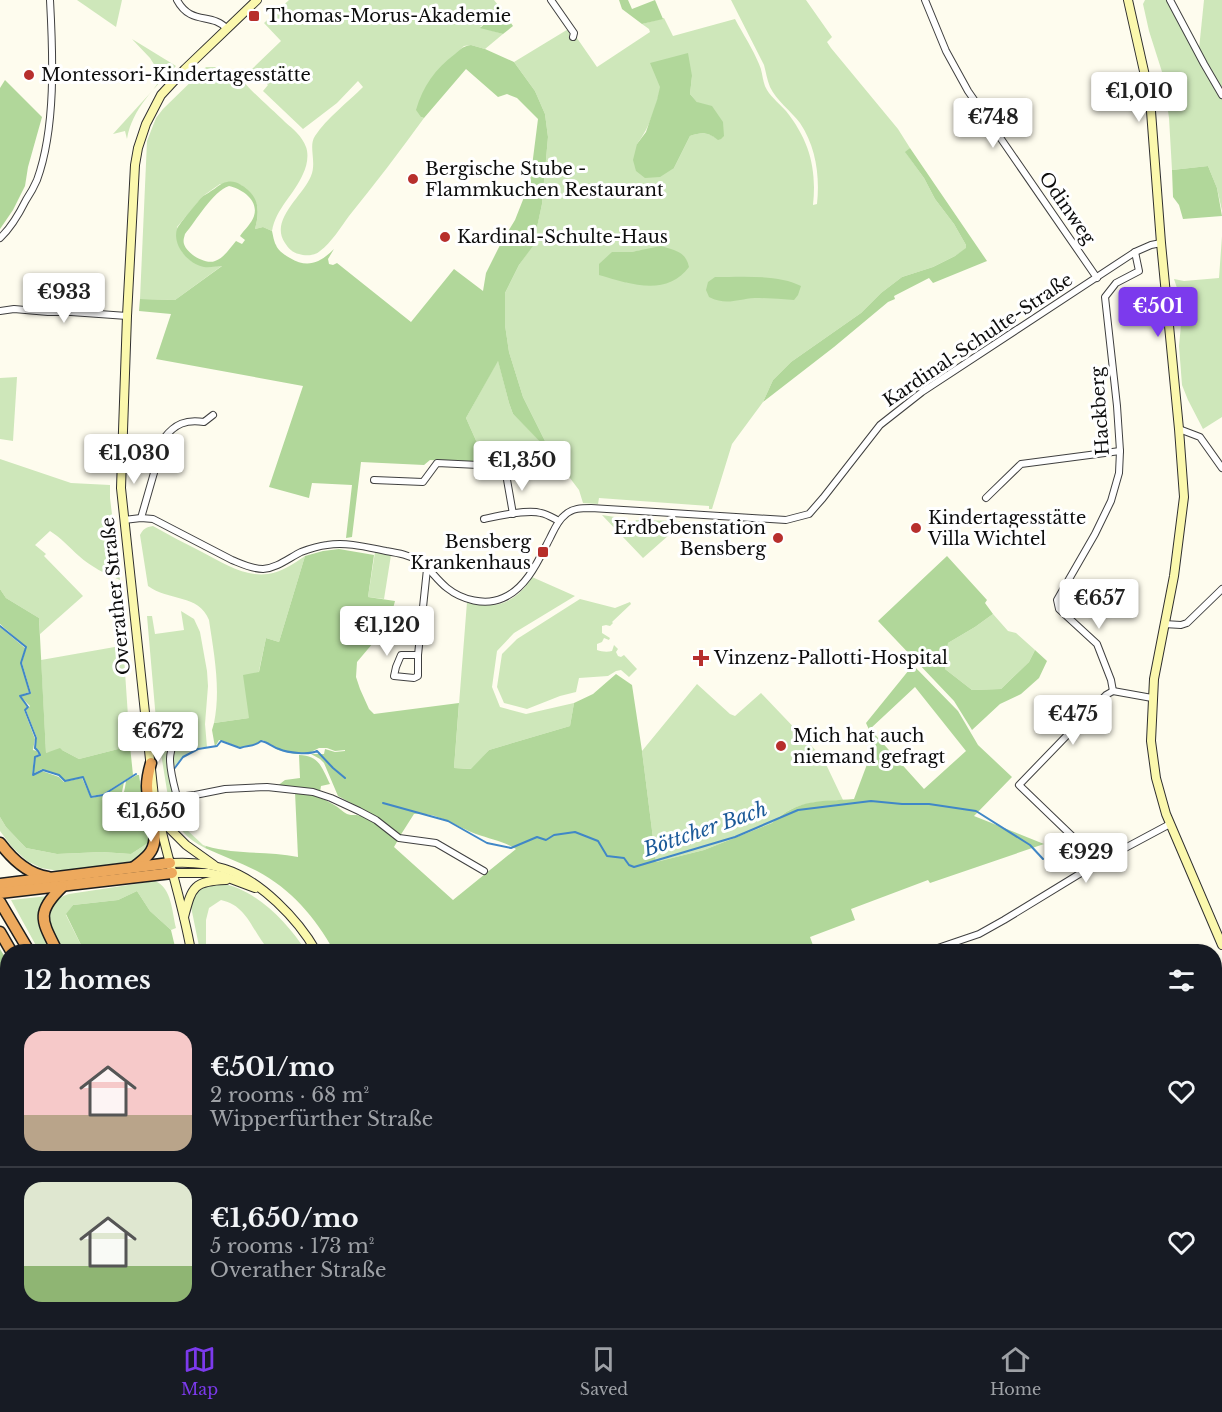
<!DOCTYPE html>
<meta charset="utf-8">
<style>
:root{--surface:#171b24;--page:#20242c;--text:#f1f3f6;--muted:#9ea1a6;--line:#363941;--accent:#7c3aed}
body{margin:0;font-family:"Libre Baskerville",serif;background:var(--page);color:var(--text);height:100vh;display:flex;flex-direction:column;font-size:22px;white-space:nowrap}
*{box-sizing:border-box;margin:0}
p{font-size:20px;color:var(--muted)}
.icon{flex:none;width:33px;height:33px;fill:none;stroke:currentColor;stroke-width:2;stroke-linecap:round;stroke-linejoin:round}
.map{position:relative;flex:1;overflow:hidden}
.drawer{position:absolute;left:0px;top:944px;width:1222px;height:386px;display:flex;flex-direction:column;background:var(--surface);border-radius:24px 24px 0 0;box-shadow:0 2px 4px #0004}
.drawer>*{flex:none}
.price{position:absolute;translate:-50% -51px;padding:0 14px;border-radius:6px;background:#fff;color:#222;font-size:20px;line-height:39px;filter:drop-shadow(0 2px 3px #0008)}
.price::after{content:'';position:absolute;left:50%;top:36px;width:18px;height:14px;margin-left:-9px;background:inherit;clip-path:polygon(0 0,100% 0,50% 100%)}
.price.current{background:var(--accent);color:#fff}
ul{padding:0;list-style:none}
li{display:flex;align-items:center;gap:18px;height:150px;padding:0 24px}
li+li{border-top:2px solid var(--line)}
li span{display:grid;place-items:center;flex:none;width:168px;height:120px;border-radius:18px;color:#555}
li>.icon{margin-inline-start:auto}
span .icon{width:72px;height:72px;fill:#fffc;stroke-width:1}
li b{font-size:26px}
h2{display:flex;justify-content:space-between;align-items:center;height:72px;padding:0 24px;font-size:26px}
.tab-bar{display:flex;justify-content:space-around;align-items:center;height:84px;border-top:2px solid var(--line);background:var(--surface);font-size:16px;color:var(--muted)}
.tab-bar a{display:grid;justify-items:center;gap:3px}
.tab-bar .current{color:var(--accent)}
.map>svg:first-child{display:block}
.green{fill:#cee7ba;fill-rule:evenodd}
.forest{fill:#b1d79a;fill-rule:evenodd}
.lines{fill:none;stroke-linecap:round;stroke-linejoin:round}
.stream{stroke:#4087c7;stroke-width:2}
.minor-casing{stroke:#404040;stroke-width:8}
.secondary-casing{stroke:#2f2f2f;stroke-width:10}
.motorway-casing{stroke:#1e1e1e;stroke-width:13}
.minor{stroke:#fff;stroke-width:6}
.secondary{stroke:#fbf8ad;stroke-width:8}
.motorway{stroke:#eda95d;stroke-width:10}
.poi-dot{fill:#b72f2c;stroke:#fff;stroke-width:2}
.labels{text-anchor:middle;stroke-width:6;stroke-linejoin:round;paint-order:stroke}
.poi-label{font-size:18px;fill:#0d0d0d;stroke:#fff;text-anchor:start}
.street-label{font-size:18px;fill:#0d0d0d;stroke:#fff}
.water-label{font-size:20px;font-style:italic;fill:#1c5a99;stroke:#fff}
</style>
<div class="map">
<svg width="1222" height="1328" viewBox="0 0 1222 1328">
<rect width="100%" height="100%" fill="#fefcee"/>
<g class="green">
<polygon points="77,0 122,0 116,27"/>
<path d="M289,0H494L501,9L480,27L503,34L485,49L471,45L464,46L461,49L421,117L424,118C400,151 375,184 349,216C341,227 331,243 320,251C315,256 305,256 299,254C293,253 288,248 285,243C269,220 303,196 311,176C317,162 308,146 315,136C327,118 348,102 363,87L358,81L337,103L303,129L263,91L268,85L252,69L281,41L264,23Z"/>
<path d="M731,0H806L832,37L827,42L831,48L898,129L910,148L906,153L924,178L935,199L954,224L966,245V249L955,256L933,267L902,277L881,293L861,313L791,362L773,380L763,402L732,444L712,509H709V506L599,498L598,504L583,503L579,490L551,453L486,463L466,418L498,360L509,403L513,414L550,451L523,397L509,352L505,325V293L519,265L533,245L542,204L548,137L545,114L535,91L514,62L570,28L597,67L650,32L649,29L642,24L664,18L673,36L735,19C743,34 753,49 759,64C763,72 762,82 767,90C772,98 780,104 786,111C809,140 817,168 813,205L817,204C820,176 816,147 800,123C791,111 776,100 770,87C767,80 766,72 764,65ZM692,76L690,94L697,102L718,139C707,132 702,132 690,136L674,168L637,144C650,127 656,107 661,86ZM643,250L627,283L612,252H631Z"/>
<polygon points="1145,0 1168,0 1197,56 1222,99 1222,211 1217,188 1208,166 1172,170 1169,118 1163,75 1149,31 1143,4"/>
<polygon points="1204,0 1222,0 1222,86 1219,87 1199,49"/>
<path d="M132,39L176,66C155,87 132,109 127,139L125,131L113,134L153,90L162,77L150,58Z"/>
<path d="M206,67H215L232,83L239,76C248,89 272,109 285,122C293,129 302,136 306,147C309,155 307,166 303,174C294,195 276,208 272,231L263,227L255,229C261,205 258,202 241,185L220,184L203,196L177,227L182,252L191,261L211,267L223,265L175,300L140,299L147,141L156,118L163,109Z"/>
<polygon points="1222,236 1222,417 1203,429 1188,400 1182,385 1179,346 1181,325 1181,307 1180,297 1174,279 1184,281 1219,278"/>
<polygon points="17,377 13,441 0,439 0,378"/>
<path d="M0,459L71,483L110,485V498L120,580C106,574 91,567 79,556C69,547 61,538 50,531L35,545L46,554L44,556L83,596L40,634L39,618L6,598L0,589Z"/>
<polygon points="602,515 628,519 628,522 635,522 636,520 680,521 678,527 643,558"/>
<path d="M153,526C169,535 186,544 202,552C223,563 244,577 268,574C282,572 293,564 305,556L279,642L266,638L249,718L214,723C221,689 214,654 209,620C199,594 168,601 148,586L140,535C143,529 146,527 153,526Z"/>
<polygon points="375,552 391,555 384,599 368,597"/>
<path d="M532,577L575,596L514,633L497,651L492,687L500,707L526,714L574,703L570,726L489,750L472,769L454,768L467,602C496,610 516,603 532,577Z"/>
<path d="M580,599L615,608L630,602L631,604L612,622L613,623L610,626L606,625L602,626V633L610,638L609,640L604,638L602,642L597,644V650C602,652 608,652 612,651L614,645L618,649L616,652L618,656L621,657L624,655L637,669L629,677L621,670L616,671L608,676L579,678L576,692L560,696L527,709L504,703L497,687L502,654L517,639Z"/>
<path d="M181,611L194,619L200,632L207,671L208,686L205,724L207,747C192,746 182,757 173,768C173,763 172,758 173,753C176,741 183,723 162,725L156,720L147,616H152L155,634L184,630Z"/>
<polygon points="993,614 1008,631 1016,633 1035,650 1029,662 1001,689 972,690 945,669 948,643 975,627"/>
<polygon points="126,645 124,657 130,746 79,759 62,750 46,753 41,660"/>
<path d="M697,684L730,714L735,716L761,693L823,758L843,800C814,802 794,802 772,823L704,850L656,862L642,751Z"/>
<path d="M168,730L164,732L166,738L165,747L170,746L167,761L180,818L186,829L203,845L206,846L205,848C187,839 177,828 170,809L158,735L162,731Z"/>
<path d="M0,817L6,827L26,848L57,854L102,852L131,854L148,843C149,851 140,858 133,861L71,870L59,871L41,868L27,861L12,847L0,831Z"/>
<path d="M155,881C172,888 172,912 176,928L171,930L150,911L137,891L118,900L73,905L66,915L84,951H63C53,931 37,904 69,894Z"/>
<path d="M219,883C255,888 287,922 306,951H270C252,933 249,906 221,900L209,908L206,920V951H200L190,902L201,887Z"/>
<polygon points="48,896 44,904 54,951 39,951 11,900"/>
</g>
<g class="forest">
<polygon points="619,0 628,0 632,9 655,0 663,19 642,24 622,9"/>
<polygon points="501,9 513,26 503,34 480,28"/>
<path d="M471,45L485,49L514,62L535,91L545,114L548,137L542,204L533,246L519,265L505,293V325L509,352L523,397L551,453L513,414L509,403L498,361L466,418L486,463L430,460L424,465L361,462L352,537L346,538L352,485L312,483L309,498L269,487L303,386L156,359L171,314L139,311L140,299L175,300L222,266C216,266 210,268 204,267C188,264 172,245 177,229C179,224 199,200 203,196C206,194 209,193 211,191C217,188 220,183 227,182C235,180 242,185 248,190C260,201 259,214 255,229L263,227L272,231C273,235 274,242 276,245C278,251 285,255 290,258C308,269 321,262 334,249L328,259L329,264L333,265L337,263L411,322L454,269L483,291L486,273L501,243L515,220L530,182L538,119L517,98L507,94L498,97L466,69L424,118L421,117L416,110C423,86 435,69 455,54C461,49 463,46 471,45ZM229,186C242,189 259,200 254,216C252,223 244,230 240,236L245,240L242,244L236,241C230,248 224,258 215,261C206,265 187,254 184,244C183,240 184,238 185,234C196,221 213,191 229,186Z"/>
<path d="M688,53L692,76L690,94L697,102L712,106L723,122L724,136L721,139L718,140C707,132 703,132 690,136L674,168L660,177L645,178L636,171L633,160L637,144L646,132L657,100L660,87L650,63Z"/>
<polygon points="5,80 42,117 28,167 25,186 13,210 0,229 0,88"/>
<polygon points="910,148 987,261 933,283 929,278 894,296 895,299 888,302 834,347 763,402 773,380 791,362 861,313 881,293 902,277 933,267 955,256 966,248 966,245 954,224 935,199 924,178 905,152"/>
<polygon points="1208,166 1217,188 1222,216 1183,219 1179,205 1173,197 1172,170"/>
<path d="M661,246C675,250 686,252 689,267C667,297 630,284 599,275V264L612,252H631Z"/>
<path d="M715,277C741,277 779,274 801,286L798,295L794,300C781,299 768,298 755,298C737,299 727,306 709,297L706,290L708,282Z"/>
<path d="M339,549L374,555L368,597L395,601L389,624L357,662L356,677L360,689L369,709L374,714L459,703L454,768L471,769L489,750L570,726L574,703L593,694L616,674L632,685L642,751L656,862L704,850L772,823C799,798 820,802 854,799L875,743L866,723L913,665L958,711L978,745L1012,777L974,816L1044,844L930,883L928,880L851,909L855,920L810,937L815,951H334C315,917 291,889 257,871C240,862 222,856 205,848L206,846C236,855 268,851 298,857L295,792C310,794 322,797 336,806C339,808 343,812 347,814C352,816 357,814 361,816C375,821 386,831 398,840L394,847L453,900L516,849C503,841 490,839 476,834C455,826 438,812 414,814L400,836L377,817L338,796L324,763L320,759L311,754H324L325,749L335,752L345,751V750L335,751L327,748H319L307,754H295L278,750L263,740C254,745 243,750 233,745C228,743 225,741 219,740L215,747L212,730L214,723L249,718L243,675L259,672L266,638L279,642L305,556L323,551ZM915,687L966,751L924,789L870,729Z"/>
<polygon points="947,556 987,600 985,603 993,614 975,627 948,643 945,669 972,690 1001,689 1029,662 1035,650 1047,661 1039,678 1021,694 1000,704 972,730 954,701 878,621"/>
<polygon points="0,589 6,598 39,618 46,753 60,748 62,750 79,759 130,746 133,775 103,794 91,796 83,777 64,781 59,775 42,769 33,774 35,758 40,756 39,750 34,749 37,738 26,710 30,706 20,696 31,693 22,663 26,647 0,624"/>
<path d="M0,627L25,648L21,663L29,692L19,696L28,706L24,710L35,739L33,750L37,751L39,756L34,758L32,776L42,771L59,777L64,782L82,778L91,798L104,795L124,782L122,792L118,799H101C121,802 123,802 126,781L137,775H139L145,814L149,830L148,843L131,854L102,852L57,854L26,848L6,827L0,817Z"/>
<path d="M299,755C319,755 322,768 330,784L321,786L320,792L276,787L285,780L300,778Z"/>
<polygon points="137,891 150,911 171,930 176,951 84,951 66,914 73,905 118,900"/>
<polygon points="0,949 8,962 8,1322 171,1322 173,1328 0,1328"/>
<polygon points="350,1322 683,1322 685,1328 352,1328"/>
<polygon points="1026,1322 1041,1322 1045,1324 1061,1322 1096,1322 1097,1328 1021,1328"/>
</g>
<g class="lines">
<g class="stream">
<polyline points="0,626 26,647 21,663 30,693 20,696 28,707 25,710 36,738 35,748 38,751 40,755 35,757 33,775 43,770 59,775 65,781 83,777 91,797 103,795 136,774"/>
<path d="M174,769L183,757L198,749L217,746L221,741L240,748C249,745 254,747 261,741C268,742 272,747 279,749C288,753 309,755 317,751L333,768L345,778"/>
<polyline points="383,803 448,821 487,843 511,848 537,837 546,840 554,835 575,832 598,841 607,856 624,858 629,865 634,867 735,837 798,810 871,801 902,804 929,804 976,811 1030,845 1043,859"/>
</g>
<g class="minor-casing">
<g id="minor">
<path d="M177,0C191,26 212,12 227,29"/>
<polyline points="551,0 574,33 573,37"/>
<polyline points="925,0 946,51 968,91 1097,278"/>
<polyline points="1170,0 1204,64 1222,95"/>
<path d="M0,238C11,228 19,214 26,200C30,194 34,187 37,180C56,128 53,55 50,0"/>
<polyline points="0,311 14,309 48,312 71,312 127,316"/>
<polyline points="1179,429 1200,437 1222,468"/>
<polyline points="374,480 423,482 437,463 499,466 503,467 506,474 513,514"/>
<polyline points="986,498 1021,464 1120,451"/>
<path d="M141,518L164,438C175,424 186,419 204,422L213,415"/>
<path d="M484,519C498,516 527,509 541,513C547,514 553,518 559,521"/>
<path d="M124,520L141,518L153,519L232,560C242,564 252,569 263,569C277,568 289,558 301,552C309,549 318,546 327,545C347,542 366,547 386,551C398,553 410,555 421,562C430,569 437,580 447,588C462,600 485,606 503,598C527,588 539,559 550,538C554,530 558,520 565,515C572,508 582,508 591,508L786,520L809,514L823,498L880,425L922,392L1135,252L1151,245L1161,243"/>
<polyline points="1164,624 1181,625 1187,623 1222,589"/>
<polyline points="418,655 418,676 414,678 394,676 396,667 401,655 418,655 427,569"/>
<polyline points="1113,691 1111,680 1097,644 1059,609 1057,600 1095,534 1111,501 1119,473 1120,451 1117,406 1105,297 1116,283 1139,271 1135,252"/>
<polyline points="1113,691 1152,698"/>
<path d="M147,729L167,728L173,731C176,742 170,749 170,759C170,772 174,785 177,797L195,795L225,789L267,787L313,792L331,798L359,811L376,820L399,838L436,843L484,871"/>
<polyline points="1099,862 1019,785 1106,695 1113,691"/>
<polyline points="929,951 979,934 1004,920 1099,862 1170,824"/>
<polyline points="1215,1152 1222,1143"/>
</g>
</g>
<g class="secondary-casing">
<g id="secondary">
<polyline points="1128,0 1150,98 1161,243 1179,429 1184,497 1174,576 1154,679 1151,741 1156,778 1166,814 1222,945"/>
<polyline points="160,819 186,845 214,865"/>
<path d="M170,863C187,862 208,863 225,869C260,880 298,919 316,951"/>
<polyline points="172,873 208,873 223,876 255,888"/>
<path d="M184,917C192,887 193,881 226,880"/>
<path d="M191,951C182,899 164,849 154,797L121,488L127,316L135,165L138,148L146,124L161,95L185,69L257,0"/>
<polyline points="247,1322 248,1328"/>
<polyline points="333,1322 335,1328"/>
</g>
</g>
<g class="motorway-casing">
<g id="motorway">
<path d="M0,843C12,859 27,874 48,877"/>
<path d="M134,867C140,862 147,858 151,851C161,835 147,805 147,786C147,778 149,770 151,763"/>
<polyline points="0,884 170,863"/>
<polyline points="0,893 172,873"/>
<polyline points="0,902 29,951"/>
<polyline points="0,932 11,951"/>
<path d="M57,951C42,921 35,913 62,887"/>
<polyline points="178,1322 180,1328"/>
<polyline points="193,1322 195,1328"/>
</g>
</g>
<use href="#minor" class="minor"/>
<use href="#secondary" class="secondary"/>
<use href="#motorway" class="motorway"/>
</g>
<g class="poi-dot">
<rect x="248" y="10" width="12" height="12" rx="3"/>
<circle cx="29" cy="75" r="6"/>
<circle cx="413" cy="179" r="6"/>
<circle cx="445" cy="237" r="6"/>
<circle cx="916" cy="528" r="6"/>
<circle cx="778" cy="538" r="6"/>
<rect x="537" y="546" width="12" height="12" rx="3"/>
<path d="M698 649h6v6h6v6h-6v6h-6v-6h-6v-6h6z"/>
<circle cx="781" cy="746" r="6"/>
</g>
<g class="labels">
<g class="poi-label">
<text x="266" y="22">Thomas-Morus-Akademie</text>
<text x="41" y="81">Montessori-Kindertagesstätte</text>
<text x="425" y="175">Bergische Stube -<tspan x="425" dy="21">Flammkuchen Restaurant</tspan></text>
<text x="457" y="243">Kardinal-Schulte-Haus</text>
<text x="928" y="524">Kindertagesstätte<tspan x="928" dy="21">Villa Wichtel</tspan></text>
<text x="766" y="534" text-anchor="end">Erdbebenstation<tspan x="766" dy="21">Bensberg</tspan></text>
<text x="531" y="548" text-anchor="end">Bensberg<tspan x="531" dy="21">Krankenhaus</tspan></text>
<text x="714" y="664">Vinzenz-Pallotti-Hospital</text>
<text x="793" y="742">Mich hat auch<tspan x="793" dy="21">niemand gefragt</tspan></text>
</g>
<g class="street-label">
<text transform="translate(1067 208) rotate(55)" y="6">Odinweg</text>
<text transform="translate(978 340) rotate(-34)" y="6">Kardinal-Schulte-Straße</text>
<text transform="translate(1100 411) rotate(-94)" y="6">Hackberg</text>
<text transform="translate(116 596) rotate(-96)" y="6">Overather Straße</text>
</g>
<g class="water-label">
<text transform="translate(705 829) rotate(-19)" y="7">Böttcher Bach</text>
</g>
</g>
</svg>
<b class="price" style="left:1139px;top:123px">€1,010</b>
<b class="price" style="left:993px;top:149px">€748</b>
<b class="price" style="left:64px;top:324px">€933</b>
<b class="price current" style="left:1158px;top:338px">€501</b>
<b class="price" style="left:134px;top:485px">€1,030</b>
<b class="price" style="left:522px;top:492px">€1,350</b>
<b class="price" style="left:1099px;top:630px">€657</b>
<b class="price" style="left:387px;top:657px">€1,120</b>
<b class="price" style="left:1073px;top:746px">€475</b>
<b class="price" style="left:158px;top:763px">€672</b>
<b class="price" style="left:151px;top:843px">€1,650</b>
<b class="price" style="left:1086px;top:884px">€929</b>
<section class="drawer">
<h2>12 homes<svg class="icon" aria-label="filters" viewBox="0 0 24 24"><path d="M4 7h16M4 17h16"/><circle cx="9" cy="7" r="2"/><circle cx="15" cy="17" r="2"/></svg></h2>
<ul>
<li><span style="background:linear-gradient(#f6c9c9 70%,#b9a48a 0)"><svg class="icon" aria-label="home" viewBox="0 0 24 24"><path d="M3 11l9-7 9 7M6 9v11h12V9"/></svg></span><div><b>€501/mo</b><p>2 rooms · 68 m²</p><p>Wipperfürther Straße</p></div><svg class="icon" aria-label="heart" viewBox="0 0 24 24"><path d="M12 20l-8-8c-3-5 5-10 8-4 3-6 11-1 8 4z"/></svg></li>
<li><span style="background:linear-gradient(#dfe7d0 70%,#8fb573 0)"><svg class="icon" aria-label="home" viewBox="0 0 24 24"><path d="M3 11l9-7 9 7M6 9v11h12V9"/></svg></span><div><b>€1,650/mo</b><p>5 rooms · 173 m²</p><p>Overather Straße</p></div><svg class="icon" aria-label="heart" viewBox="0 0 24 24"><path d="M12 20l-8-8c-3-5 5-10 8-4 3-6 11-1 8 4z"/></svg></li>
</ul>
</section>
</div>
<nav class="tab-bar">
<a class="current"><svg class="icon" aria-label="map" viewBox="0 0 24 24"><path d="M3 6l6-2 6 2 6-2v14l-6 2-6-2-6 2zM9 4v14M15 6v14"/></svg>Map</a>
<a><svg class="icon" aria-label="saved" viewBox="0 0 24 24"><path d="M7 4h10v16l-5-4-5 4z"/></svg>Saved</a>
<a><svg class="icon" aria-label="home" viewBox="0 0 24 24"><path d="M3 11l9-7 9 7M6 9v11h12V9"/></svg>Home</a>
</nav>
